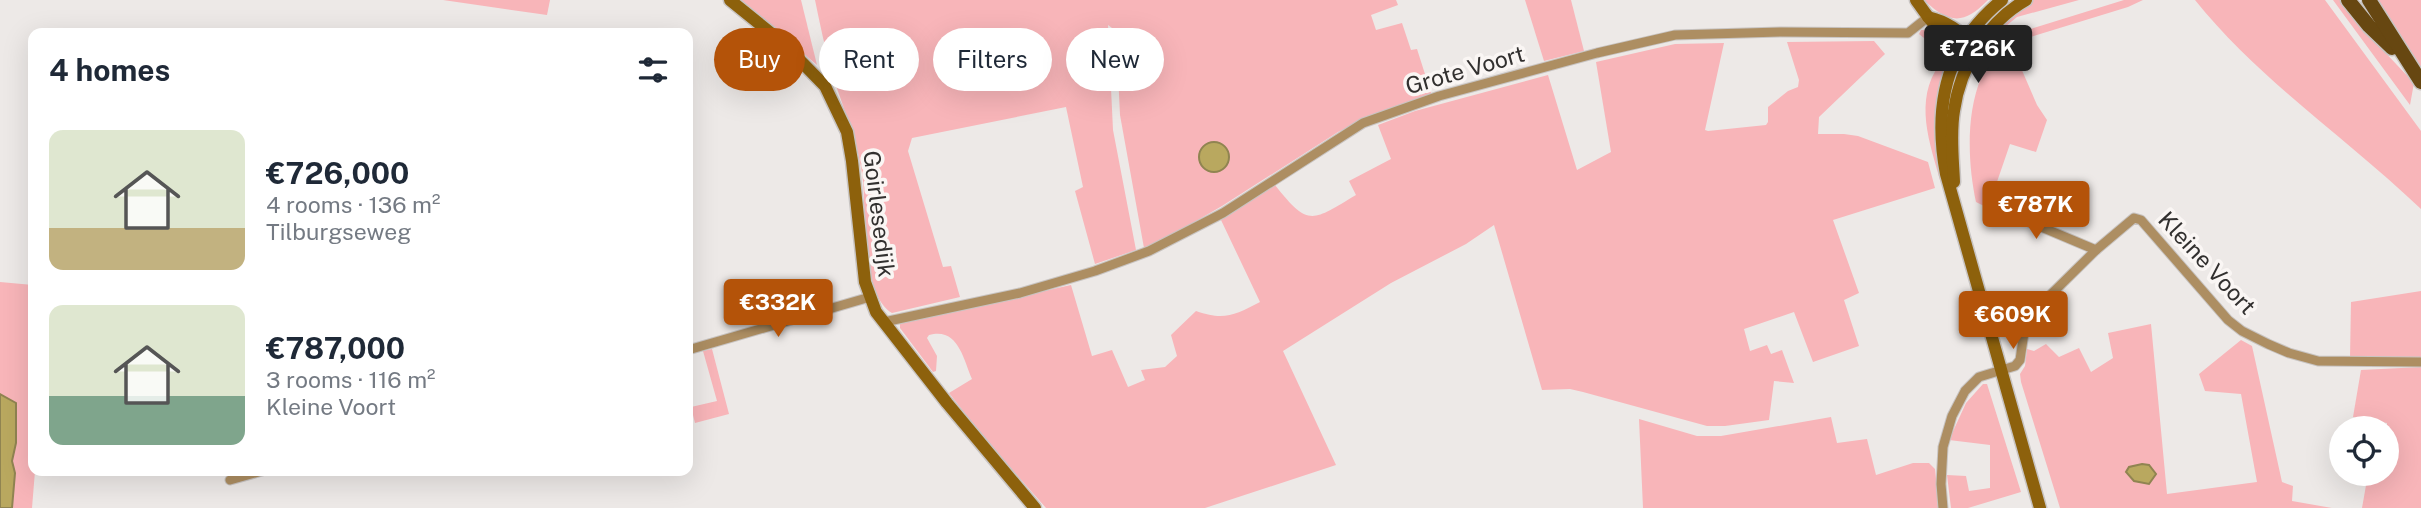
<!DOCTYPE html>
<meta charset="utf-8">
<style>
:root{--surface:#fff;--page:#f2f2f3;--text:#1f2937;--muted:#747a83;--accent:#b45309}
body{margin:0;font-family:"Public Sans",sans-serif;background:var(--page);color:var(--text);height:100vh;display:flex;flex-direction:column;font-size:26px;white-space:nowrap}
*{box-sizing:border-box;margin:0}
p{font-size:23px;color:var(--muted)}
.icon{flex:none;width:38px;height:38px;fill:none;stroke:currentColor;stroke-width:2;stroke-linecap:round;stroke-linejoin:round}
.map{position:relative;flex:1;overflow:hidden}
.panel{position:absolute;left:28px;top:28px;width:665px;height:448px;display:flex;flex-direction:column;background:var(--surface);border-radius:14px;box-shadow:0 7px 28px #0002}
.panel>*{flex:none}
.guide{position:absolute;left:714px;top:28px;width:665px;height:63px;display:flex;gap:14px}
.tools{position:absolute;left:2329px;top:416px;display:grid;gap:14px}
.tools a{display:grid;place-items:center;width:70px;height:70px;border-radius:50%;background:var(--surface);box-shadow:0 7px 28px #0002;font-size:35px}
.price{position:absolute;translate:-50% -60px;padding:0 16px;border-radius:7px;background:var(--accent);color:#fff;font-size:23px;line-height:46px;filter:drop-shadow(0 2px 4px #0008)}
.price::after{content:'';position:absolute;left:50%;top:42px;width:21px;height:16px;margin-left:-10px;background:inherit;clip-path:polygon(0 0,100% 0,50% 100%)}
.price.current{background:#222;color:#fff}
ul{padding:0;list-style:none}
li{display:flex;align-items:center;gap:21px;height:175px;padding:0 21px}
li span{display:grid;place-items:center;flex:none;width:196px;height:140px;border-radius:14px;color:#555}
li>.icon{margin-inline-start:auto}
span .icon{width:84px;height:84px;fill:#fffc;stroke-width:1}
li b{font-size:30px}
h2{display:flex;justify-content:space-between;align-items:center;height:84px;padding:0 21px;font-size:30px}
.pill{padding:0 24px;border-radius:32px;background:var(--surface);box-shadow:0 7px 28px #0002;font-size:24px;line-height:63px}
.pill.current{background:var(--accent);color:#fff}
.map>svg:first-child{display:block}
.green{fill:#f8b5b9}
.water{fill:#b9a85f;stroke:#908451;stroke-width:2}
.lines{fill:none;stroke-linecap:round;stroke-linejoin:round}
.street-casing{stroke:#c8c4c2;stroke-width:11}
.secondary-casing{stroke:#c8c4c2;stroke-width:15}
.primary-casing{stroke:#c8c4c2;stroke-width:17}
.street{stroke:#ad8e62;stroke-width:9}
.secondary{stroke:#8d610c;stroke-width:12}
.primary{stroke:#674711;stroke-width:14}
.labels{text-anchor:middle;stroke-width:7;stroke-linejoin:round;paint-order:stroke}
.street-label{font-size:23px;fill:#32302f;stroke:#faf6f4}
</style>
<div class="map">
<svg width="2421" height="508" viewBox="0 0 2421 508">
<rect width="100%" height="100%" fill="#ede9e7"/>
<g class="green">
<polygon points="443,0 550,0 547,15"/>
<polygon points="740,0 801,0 817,65"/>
<path d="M815,0H1396L1398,5L1371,15L1376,30L1402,23L1411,50L1417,49L1432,96L1383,111L1338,132L1222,206L1158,243L1144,248L1120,115L1116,31L1108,25L1113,130L1136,250L1095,264L1075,191L1083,187L1066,107L912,138L908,151L943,267L951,266L960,297L892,313C861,295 866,212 863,181C859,142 843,109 832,73C825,49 820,24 815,0Z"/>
<polygon points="1525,0 1571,0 1584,51 1544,61"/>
<path d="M1924,0H1988C1964,25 1949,24 1924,0Z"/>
<polygon points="2031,0 2079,0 2017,17 1990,39 1989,37"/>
<path d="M2124,0H2143L2128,7L2024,39L2011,45L2037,105L2047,120L2036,152L2010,144L1988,208L1976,202C1964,147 1964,58 2024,31Z"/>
<path d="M2195,0H2325L2421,131V209C2347,138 2259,80 2195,0Z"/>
<polygon points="2333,0 2343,0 2380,47 2414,83 2410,105"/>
<polygon points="2371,0 2421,0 2421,73"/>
<path d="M1921,30C1935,30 1948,37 1948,53L1934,46L1919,34Z"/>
<path d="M1874,41L1885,54L1819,117L1818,134H1844L1858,136L1928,162L1935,188L1833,220L1859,293L1844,300L1859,346L1813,362L1794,312L1744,329L1750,351L1767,345L1771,354L1782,350L1794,383L1774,381L1769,420L1725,426H1707L1583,392L1570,389L1542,390L1494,225L1466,244L1391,283L1283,351L1336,465L1205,508H1046L985,439L949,393L972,379C963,358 958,327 929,335L927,338L937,356L936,371L933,372L900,328V323L1071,285L1092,356L1112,350L1128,387L1145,380L1141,370L1165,367L1177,356L1171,335L1196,311C1224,321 1235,315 1260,302L1221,220L1275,185C1309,228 1312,221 1356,195L1349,181L1391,159L1378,125L1415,111L1548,75L1577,170L1611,152L1596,62L1675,44L1724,43L1705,130L1708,131L1766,125L1768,122V107L1788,91L1798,87L1799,80L1787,42Z"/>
<path d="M1940,64L1947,67L1938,155L1941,183C1930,144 1913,100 1940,64Z"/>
<polygon points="0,282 33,285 35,471 32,508 12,508 15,473 12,461 16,443 16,404 0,394"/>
<polygon points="2421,291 2421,357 2350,358 2351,302"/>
<polygon points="2151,324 2167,494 2257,482 2241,394 2205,391 2199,374 2241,340 2252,346 2282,482 2293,486 2292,501 2332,508 2060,508 2021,382 2020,374 2025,366 2027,349 2034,351 2046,344 2059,357 2079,348 2091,372 2113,358 2108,333"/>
<polygon points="712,349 729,414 695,423 691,407 717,401 703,351"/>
<polygon points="2421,367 2421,508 2362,508 2368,474 2387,474 2387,423 2353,417 2361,370"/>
<polygon points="1983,384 1987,384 2021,492 1968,508 1951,508 1947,475 1966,476 1969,491 1990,488 1990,445 1949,440 1966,403"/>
<polygon points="1831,417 1837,443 1867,439 1876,475 1913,463 1929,463 1935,469 1939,508 1643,508 1639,419 1697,436 1721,436"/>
</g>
<g class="water">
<circle cx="1214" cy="157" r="15"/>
<polygon points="0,394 16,403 16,443 12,461 15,473 12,508 0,508"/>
<polygon points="2142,464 2149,465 2156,474 2149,484 2134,481 2126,472 2129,467"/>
</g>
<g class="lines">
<g class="street-casing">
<g id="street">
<polyline points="1989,205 2096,250"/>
<polyline points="884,322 1020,293 1095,271 1149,251 1223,213 1363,123 1439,96 1597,53 1675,35 1781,32 1908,33 1928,17"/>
<polyline points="688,350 870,297"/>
<polyline points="230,480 262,471"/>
<polyline points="1943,508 1941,484 1943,447 1952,416 1965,391 1979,377 2015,366 2020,360 2026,319 2096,250 2134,218 2141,220 2228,320 2242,331 2268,344 2289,353 2318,361 2421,362"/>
</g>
</g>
<g class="secondary-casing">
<g id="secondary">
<polyline points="730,0 783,43 825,86 847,132 852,161 865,282 876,312 947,403 1035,508"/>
<path d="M1916,0C1930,20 1943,41 1969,48"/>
<path d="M2002,0C1946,45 1933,106 1946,174L2040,508"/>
<path d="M1928,17C1945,21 1959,29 1971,44"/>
<path d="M1954,182C1953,158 1950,134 1954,111C1960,67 1987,22 2026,0"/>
</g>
</g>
<g class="primary-casing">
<g id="primary">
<polyline points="2348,0 2369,26 2392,48"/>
<polyline points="2369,0 2421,82"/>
</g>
</g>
<use href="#street" class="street"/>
<use href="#secondary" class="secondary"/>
<use href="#primary" class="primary"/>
</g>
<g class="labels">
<g class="street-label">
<text transform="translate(1465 70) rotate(-16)" y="8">Grote Voort</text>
<text transform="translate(879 214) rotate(83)" y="8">Goirlesedijk</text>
<text transform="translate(2207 263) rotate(47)" y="8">Kleine Voort</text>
</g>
</g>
</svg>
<div class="tools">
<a><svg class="icon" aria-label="locate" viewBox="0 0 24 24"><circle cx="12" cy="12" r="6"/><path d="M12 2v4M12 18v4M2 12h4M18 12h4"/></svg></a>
</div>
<b class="price current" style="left:1978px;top:85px">€726K</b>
<b class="price" style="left:2036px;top:241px">€787K</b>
<b class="price" style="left:778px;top:339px">€332K</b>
<b class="price" style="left:2013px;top:351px">€609K</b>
<div class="guide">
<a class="pill current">Buy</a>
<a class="pill">Rent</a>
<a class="pill">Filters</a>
<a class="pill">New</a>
</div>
<section class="panel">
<h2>4 homes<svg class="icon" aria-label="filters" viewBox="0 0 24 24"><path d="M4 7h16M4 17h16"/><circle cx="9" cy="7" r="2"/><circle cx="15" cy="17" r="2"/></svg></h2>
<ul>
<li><span style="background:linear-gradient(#dfe7d0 70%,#c2b280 0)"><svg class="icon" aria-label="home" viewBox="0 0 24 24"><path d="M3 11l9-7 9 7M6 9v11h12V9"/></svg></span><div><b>€726,000</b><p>4 rooms · 136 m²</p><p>Tilburgseweg</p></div></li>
<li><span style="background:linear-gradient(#dfe7d0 65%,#7fa58c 0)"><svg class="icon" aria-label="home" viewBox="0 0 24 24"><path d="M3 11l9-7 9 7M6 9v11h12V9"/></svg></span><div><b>€787,000</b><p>3 rooms · 116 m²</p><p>Kleine Voort</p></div></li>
</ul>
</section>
</div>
